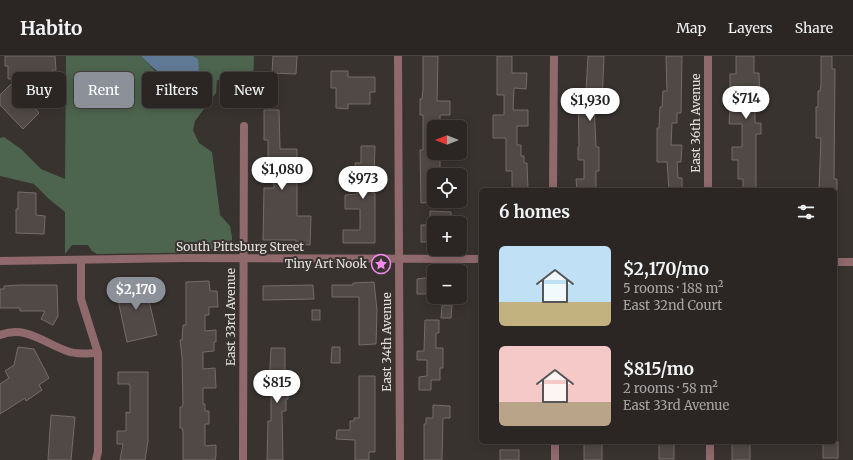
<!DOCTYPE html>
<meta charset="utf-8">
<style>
:root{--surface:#2b2624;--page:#373231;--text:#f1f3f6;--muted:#a6a5a6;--line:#474341;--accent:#8c9099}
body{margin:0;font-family:Merriweather,serif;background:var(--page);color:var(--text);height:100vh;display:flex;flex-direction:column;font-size:15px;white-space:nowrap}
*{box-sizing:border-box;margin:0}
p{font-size:13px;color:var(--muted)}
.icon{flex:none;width:22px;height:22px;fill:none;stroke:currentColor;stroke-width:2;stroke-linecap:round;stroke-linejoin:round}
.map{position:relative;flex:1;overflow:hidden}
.sheet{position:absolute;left:479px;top:132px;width:358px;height:256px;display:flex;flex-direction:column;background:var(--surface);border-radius:6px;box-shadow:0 2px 10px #0003,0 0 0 1px var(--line)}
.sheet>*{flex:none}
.banner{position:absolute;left:12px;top:16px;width:380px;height:36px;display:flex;gap:8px}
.needle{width:26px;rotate:270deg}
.controls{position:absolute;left:427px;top:64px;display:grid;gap:8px}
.controls a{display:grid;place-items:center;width:40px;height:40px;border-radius:6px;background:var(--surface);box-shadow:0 2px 10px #0003,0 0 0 1px var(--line);font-size:20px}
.price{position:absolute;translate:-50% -34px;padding:0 9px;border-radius:14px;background:#fff;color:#222;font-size:13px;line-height:26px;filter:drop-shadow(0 1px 2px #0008)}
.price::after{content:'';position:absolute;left:50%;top:24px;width:12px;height:9px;margin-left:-6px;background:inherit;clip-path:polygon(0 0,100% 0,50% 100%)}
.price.on{background:var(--accent);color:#fff}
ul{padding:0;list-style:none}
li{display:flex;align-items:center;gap:12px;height:100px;padding:0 20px}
li span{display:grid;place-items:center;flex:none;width:112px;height:80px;border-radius:6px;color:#555}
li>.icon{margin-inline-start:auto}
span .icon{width:48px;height:48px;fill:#fffc;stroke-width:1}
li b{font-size:17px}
h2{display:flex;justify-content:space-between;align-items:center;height:48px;padding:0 20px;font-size:17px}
.tag{padding:0 14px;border-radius:6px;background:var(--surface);box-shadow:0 2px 10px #0003,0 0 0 1px var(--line);font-size:14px;line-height:36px}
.tag.on{background:var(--accent);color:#fff}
header{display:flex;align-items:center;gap:24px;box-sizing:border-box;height:56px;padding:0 20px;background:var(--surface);border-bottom:1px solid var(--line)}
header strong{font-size:19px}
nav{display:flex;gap:22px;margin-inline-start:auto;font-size:14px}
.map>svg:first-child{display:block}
.green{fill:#4d644e}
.water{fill:#607994}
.building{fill:#504946;stroke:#736c68}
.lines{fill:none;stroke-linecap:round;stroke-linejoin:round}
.street{stroke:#8f696c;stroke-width:8}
.labels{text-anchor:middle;stroke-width:4;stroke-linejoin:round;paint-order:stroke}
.street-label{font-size:12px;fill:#e5e1df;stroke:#393330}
.poi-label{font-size:12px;fill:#e5e1df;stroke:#393330;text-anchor:end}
</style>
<header>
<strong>Habito</strong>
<nav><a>Map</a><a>Layers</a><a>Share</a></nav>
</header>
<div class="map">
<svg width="853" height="404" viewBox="0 0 853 404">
<rect width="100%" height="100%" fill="#393330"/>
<polygon class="green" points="66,0 141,0 156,16 172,23 198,3 193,0 254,0 253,30 217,24 216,37 195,65 193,74 199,87 212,96 220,159 230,170 232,181 232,190 229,196 97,198 92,195 88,189 72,189 65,198 65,156 49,143 34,128 0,120 0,82 4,81 21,93 41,113 65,123"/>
<path class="water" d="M141,0H193L198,3L199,17C174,32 159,19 141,0Z"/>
<g class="building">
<polygon points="5,0 55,0 56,14 52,14 52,20 8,23 8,10 5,10"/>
<polygon points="273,0 297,0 296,18 272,17"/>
<polygon points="423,0 438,0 437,45 450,45 450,59 440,59 440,71 434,71 434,97 440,97 440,119 434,119 434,146 421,147 420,94 423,94 423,59 420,59 420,43 422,43 423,33"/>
<polygon points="497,0 512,0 512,17 527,17 526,33 514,32 513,54 528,54 528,70 517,70 517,89 521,89 521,100 524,100 524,107 527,107 528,134 512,134 512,115 506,115 506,82 493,82 493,59 504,59 504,39 497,39"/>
<polygon points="588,0 604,0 602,47 594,47 596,91 599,91 599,115 596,115 596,132 591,132 591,134 577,134 576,123 584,123 584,104 578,104 578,91 579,91 578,35 586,35"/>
<polygon points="666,0 682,0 681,57 677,57 677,67 672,67 671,89 682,89 681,106 677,106 678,122 682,122 682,134 669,134 667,106 657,106 657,72 659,72 660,51 662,51 663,35 667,35"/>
<polygon points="736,0 754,0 754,17 759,17 760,47 755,47 755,67 761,67 761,78 756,78 756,134 743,134 743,123 738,123 738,104 732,104 732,91 742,91 742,68 729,68 730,52 745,53 743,32 730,33 730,18 736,18"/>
<polygon points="821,0 832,0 832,13 835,13 834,123 837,123 837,134 819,134 821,82 816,82 816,51 818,51 818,35 820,35 821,29"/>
<polygon points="331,15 348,15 348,21 375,21 375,36 370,36 370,48 348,48 348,53 336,52 336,32 331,32"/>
<polygon points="12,27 19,34 17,37 32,53 34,51 39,57 23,73 0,49 0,39"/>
<polygon points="264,54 279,54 280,93 297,93 297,102 293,102 292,124 297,124 297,160 311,160 310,189 296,188 296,184 263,184 264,132 274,132 273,111 268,111 268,84 264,84"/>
<polygon points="361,90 375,90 374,119 372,119 373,137 375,137 375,187 343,187 343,174 360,174 360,153 345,153 345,139 357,138 355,107 361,107"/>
<polygon points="18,136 36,137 36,159 45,160 44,178 16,177 16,153 18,153"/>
<polygon points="430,155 451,156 451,167 430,167"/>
<rect x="421" y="169" width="13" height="17"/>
<polygon points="425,222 434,222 434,238 417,238 417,223"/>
<polygon points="144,223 157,279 127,286 115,230"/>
<polygon points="209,225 210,235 217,235 218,251 209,251 209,259 205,259 205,275 216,274 216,286 214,286 214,295 203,296 203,313 215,312 216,332 203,332 203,348 205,348 205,355 209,355 209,368 205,368 205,390 216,389 216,400 215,404 183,404 183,376 182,372 180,372 180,351 182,351 183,348 182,301 180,284 182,284 183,269 186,269 186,226"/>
<polygon points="374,226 377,254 376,288 359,289 359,241 332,241 332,229 353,229 353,227"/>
<polygon points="20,229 57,229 58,260 53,269 41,263 45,255 20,255 20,252 0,252 0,233 4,233 4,230"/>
<polygon points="313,229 314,243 263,244 263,230"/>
<polygon points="442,249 452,249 451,262 441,262"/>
<rect x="312" y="254" width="8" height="10"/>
<polygon points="425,264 439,264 439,277 436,277 436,292 443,292 443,312 440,312 440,324 431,324 431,334 419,334 419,321 427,320 427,304 417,304 417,295 424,295"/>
<polygon points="18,291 34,293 49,322 39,329 42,334 26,345 25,342 0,358 0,328 9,322 5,315 14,309"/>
<polygon points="332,291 340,291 340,307 331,307"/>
<polygon points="271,292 285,292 285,322 288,322 288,343 286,343 286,355 282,355 283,404 267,404 268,365 271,365 271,331 269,331"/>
<polygon points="118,316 148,316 148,385 145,404 120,404 123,388 117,388 117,375 126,375 126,356 130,357 130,330 129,328 118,328"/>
<polygon points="359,320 375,320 375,396 369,396 369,404 355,404 355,384 336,383 337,374 350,374 350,365 354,365 354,362 359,362"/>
<polygon points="433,349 450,350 450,362 443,362 442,404 424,404 424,368 426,368 426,362 433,362"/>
<polygon points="51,359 75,361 71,404 48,404"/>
<rect x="584" y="386" width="18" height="18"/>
<rect x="659" y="386" width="15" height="17"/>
<rect x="732" y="386" width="18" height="18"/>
<rect x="823" y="386" width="15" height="16"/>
<rect x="500" y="394" width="19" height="10"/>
</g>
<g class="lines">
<g class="street">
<polyline points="398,0 400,404"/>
<polyline points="553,134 554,0"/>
<polyline points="708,134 708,0"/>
<polyline points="0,205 184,202 481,203"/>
<polyline points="81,205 81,243 98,297 98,396 96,404"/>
<polyline points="835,206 853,206"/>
<path d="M0,279C26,269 44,287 67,295C75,299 89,297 98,297"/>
<polyline points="555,386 555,404"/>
<polyline points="710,386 710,404"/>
<polyline points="243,404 244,70"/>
</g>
</g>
<defs>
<g id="sight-ring" transform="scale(1)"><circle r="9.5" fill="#393330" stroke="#f489ef" stroke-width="1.5"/><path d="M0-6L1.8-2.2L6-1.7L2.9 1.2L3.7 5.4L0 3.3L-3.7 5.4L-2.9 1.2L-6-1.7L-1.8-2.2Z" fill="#f489ef"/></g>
</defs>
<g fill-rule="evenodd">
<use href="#sight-ring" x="381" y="208"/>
</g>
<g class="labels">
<g class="street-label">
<text transform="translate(696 67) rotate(-90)" y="4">East 36th Avenue</text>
<text x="240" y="195">South Pittsburg Street</text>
<text transform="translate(231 261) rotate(-90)" y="4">East 33rd Avenue</text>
<text transform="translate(387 286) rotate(-90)" y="4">East 34th Avenue</text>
</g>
<g class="poi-label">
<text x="367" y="212">Tiny Art Nook</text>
</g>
</g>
</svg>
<div class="controls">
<a><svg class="needle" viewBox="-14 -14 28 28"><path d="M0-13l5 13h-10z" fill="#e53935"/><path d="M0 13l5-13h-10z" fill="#a6a5a6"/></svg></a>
<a><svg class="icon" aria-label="locate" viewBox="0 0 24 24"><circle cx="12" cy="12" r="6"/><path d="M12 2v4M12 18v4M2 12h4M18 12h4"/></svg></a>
<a>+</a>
<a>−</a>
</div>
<b class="price" style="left:746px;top:64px">$714</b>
<b class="price" style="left:590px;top:66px">$1,930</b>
<b class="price" style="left:282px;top:135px">$1,080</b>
<b class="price" style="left:363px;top:144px">$973</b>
<b class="price on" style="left:136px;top:255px">$2,170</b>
<b class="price" style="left:277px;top:348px">$815</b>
<div class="banner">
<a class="tag">Buy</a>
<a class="tag on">Rent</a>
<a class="tag">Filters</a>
<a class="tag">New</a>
</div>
<section class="sheet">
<h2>6 homes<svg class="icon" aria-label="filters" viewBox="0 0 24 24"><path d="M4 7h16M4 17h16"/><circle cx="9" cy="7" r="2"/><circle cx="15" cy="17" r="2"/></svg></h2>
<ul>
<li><span style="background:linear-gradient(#bfe0f5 70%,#c2b280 0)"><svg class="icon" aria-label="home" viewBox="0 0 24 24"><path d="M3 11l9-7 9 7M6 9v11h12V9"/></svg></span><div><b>$2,170/mo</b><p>5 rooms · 188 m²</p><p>East 32nd Court</p></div></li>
<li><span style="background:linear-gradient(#f6c9c9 70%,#b9a48a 0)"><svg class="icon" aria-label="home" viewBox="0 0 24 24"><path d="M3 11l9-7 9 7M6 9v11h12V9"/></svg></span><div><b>$815/mo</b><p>2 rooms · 58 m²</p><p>East 33rd Avenue</p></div></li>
</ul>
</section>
</div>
